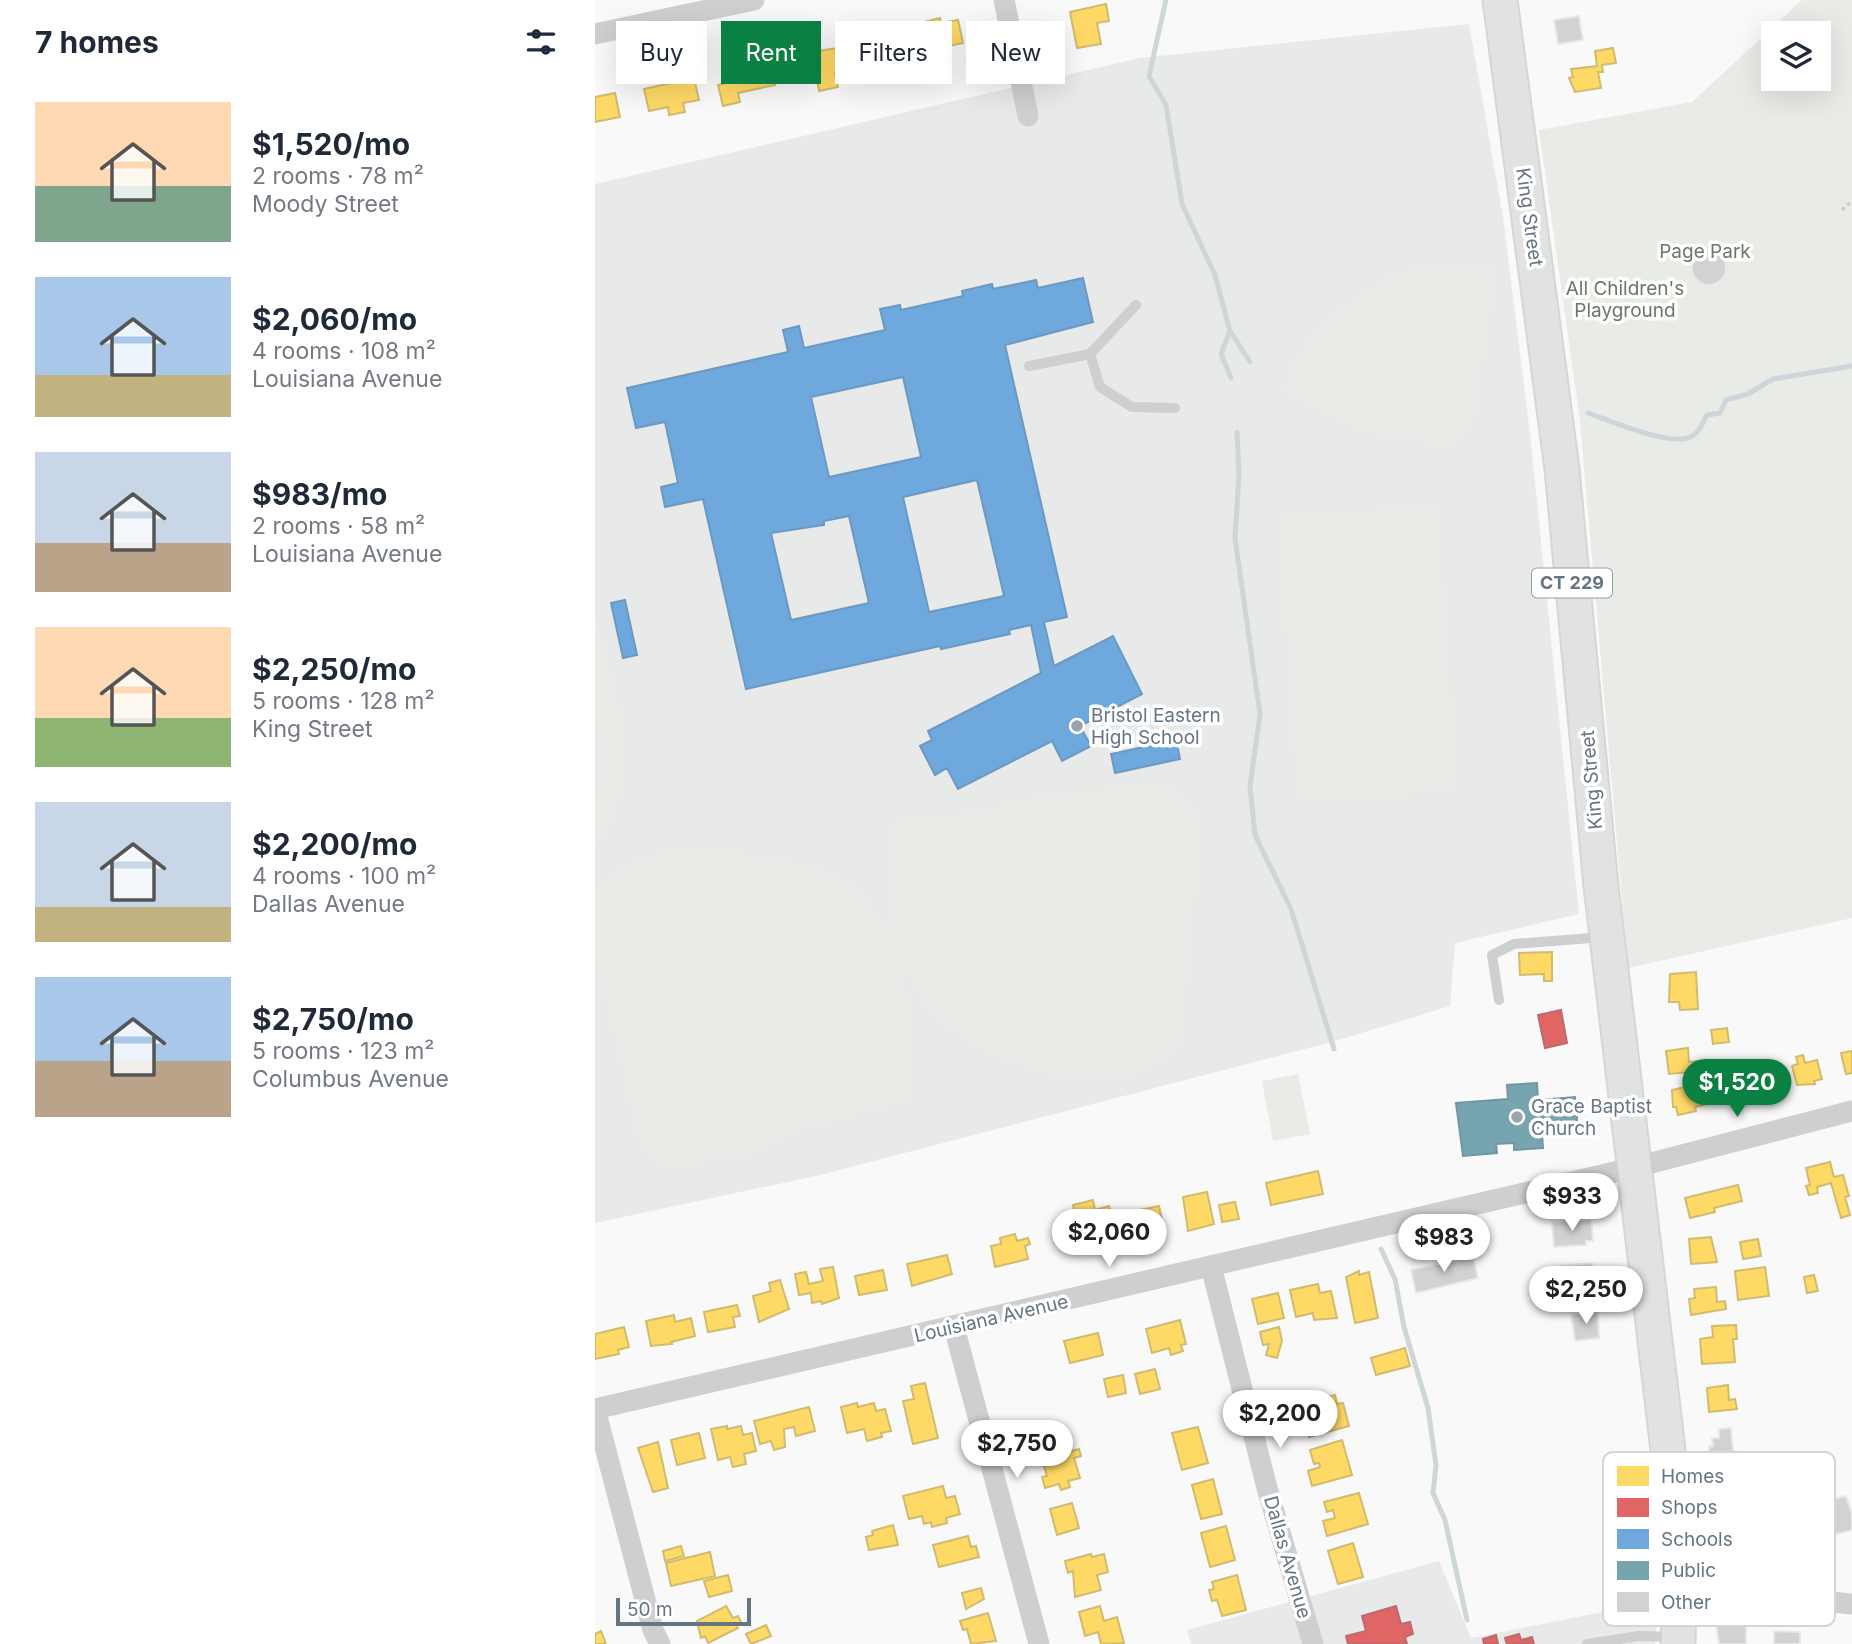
<!DOCTYPE html>
<meta charset="utf-8">
<style>
:root{--surface:#fff;--page:#f2f2f3;--text:#1f2937;--muted:#747a83;--accent:#0b8043}
body{margin:0;font-family:Inter,sans-serif;background:var(--page);color:var(--text);height:100vh;display:flex;flex-direction:column;font-size:26px;white-space:nowrap}
*{box-sizing:border-box;margin:0}
p{font-size:23px;color:var(--muted)}
.icon{flex:none;width:38px;height:38px;fill:none;stroke:currentColor;stroke-width:2;stroke-linecap:round;stroke-linejoin:round}
.map{position:relative;flex:1;overflow:hidden}
.side{display:flex;flex-direction:column;background:var(--surface);width:595px}
.side>*{flex:none}
.banner{position:absolute;left:21px;top:21px;width:665px;height:63px;display:flex;gap:14px}
.buttons{position:absolute;left:1166px;top:21px;display:grid;gap:14px}
.buttons a{display:grid;place-items:center;width:70px;height:70px;border-radius:0px;background:var(--surface);box-shadow:0 7px 28px #0002;font-size:35px}
.scale{position:absolute;left:21px;bottom:18px;width:135px;box-sizing:border-box;padding-left:7px;border:4px solid #657683;border-top:0;font-size:19px;line-height:24px;white-space:nowrap;color:#657683;-webkit-text-stroke:5px #fff;paint-order:stroke}
.price{position:absolute;translate:-50% -60px;padding:0 16px;border-radius:24px;background:#fff;color:#222;font-size:23px;line-height:46px;filter:drop-shadow(0 2px 4px #0008)}
.price::after{content:'';position:absolute;left:50%;top:42px;width:21px;height:16px;margin-left:-10px;background:inherit;clip-path:polygon(0 0,100% 0,50% 100%)}
.price.current{background:var(--accent);color:#fff}
ul{padding:0;list-style:none}
li{display:flex;align-items:center;gap:21px;height:175px;padding:0 35px}
li span{display:grid;place-items:center;flex:none;width:196px;height:140px;border-radius:0px;color:#555}
li>.icon{margin-inline-start:auto}
span .icon{width:84px;height:84px;fill:#fffc;stroke-width:1}
li b{font-size:30px}
h2{display:flex;justify-content:space-between;align-items:center;height:84px;padding:0 35px;font-size:30px}
.pill{padding:0 24px;border-radius:0px;background:var(--surface);box-shadow:0 7px 28px #0002;font-size:24px;line-height:63px}
.pill.current{background:var(--accent);color:#fff}
main{display:flex;flex:1;min-height:0}
.map>svg:first-child{display:block}
.built{fill:#e8e9e9}
.green{fill:#e8ebe6;fill-rule:evenodd}
.homes{fill:#ffd966;stroke:#d1bb6f;stroke-width:2}
.shops{fill:#e06666;stroke:#bb6b6f;stroke-width:2}
.schools{fill:#6fa8dc;stroke:#6c99c1;stroke-width:2;fill-rule:evenodd}
.public{fill:#76a5af;stroke:#7197a2;stroke-width:2}
.lines{fill:none;stroke-linecap:round;stroke-linejoin:round}
.stream{stroke:#ced6d9;stroke-width:5}
.building{fill:#d0d2d3;stroke:#e8e8e8;stroke-width:2}
.primary-casing{stroke:#d5d6d7;stroke-width:37}
.path{stroke:#cbcccd;stroke-width:3.5;stroke-dasharray:3.5 3.5;stroke-linecap:butt}
.lane{stroke:#cecfd0;stroke-width:10}
.street{stroke:#cecfd0;stroke-width:21}
.primary{stroke:#e1e2e2;stroke-width:33}
.poi-dot{fill:#99a4ac;stroke:#fff;stroke-width:2.5}
.labels{text-anchor:middle;stroke-width:7;stroke-linejoin:round;paint-order:stroke}
.shield{fill:#fff;stroke:#939fa8;stroke-width:2}
.shield-label{font-size:18px;font-weight:bold;fill:#657683}
.street-label{font-size:19px;fill:#657683;stroke:#fff}
.park-label{font-size:19px;fill:#687a64;stroke:#fff}
.poi-label{font-size:19px;fill:#657683;stroke:#fff;text-anchor:start}
.key{fill:#fff;stroke:#d1d6da;stroke-width:2}
.key-label{font-size:19px;fill:#657683}
</style>
<main>
<section class="side">
<h2>7 homes<svg class="icon" aria-label="filters" viewBox="0 0 24 24"><path d="M4 7h16M4 17h16"/><circle cx="9" cy="7" r="2"/><circle cx="15" cy="17" r="2"/></svg></h2>
<ul>
<li><span style="background:linear-gradient(#ffd9b3 60%,#7fa58c 0)"><svg class="icon" aria-label="home" viewBox="0 0 24 24"><path d="M3 11l9-7 9 7M6 9v11h12V9"/></svg></span><div><b>$1,520/mo</b><p>2 rooms · 78 m²</p><p>Moody Street</p></div></li>
<li><span style="background:linear-gradient(#a9c7e8 70%,#c2b280 0)"><svg class="icon" aria-label="home" viewBox="0 0 24 24"><path d="M3 11l9-7 9 7M6 9v11h12V9"/></svg></span><div><b>$2,060/mo</b><p>4 rooms · 108 m²</p><p>Louisiana Avenue</p></div></li>
<li><span style="background:linear-gradient(#c9d6e8 65%,#b9a48a 0)"><svg class="icon" aria-label="home" viewBox="0 0 24 24"><path d="M3 11l9-7 9 7M6 9v11h12V9"/></svg></span><div><b>$983/mo</b><p>2 rooms · 58 m²</p><p>Louisiana Avenue</p></div></li>
<li><span style="background:linear-gradient(#ffd9b3 65%,#8fb573 0)"><svg class="icon" aria-label="home" viewBox="0 0 24 24"><path d="M3 11l9-7 9 7M6 9v11h12V9"/></svg></span><div><b>$2,250/mo</b><p>5 rooms · 128 m²</p><p>King Street</p></div></li>
<li><span style="background:linear-gradient(#c9d6e8 75%,#c2b280 0)"><svg class="icon" aria-label="home" viewBox="0 0 24 24"><path d="M3 11l9-7 9 7M6 9v11h12V9"/></svg></span><div><b>$2,200/mo</b><p>4 rooms · 100 m²</p><p>Dallas Avenue</p></div></li>
<li><span style="background:linear-gradient(#a9c7e8 60%,#b9a48a 0)"><svg class="icon" aria-label="home" viewBox="0 0 24 24"><path d="M3 11l9-7 9 7M6 9v11h12V9"/></svg></span><div><b>$2,750/mo</b><p>5 rooms · 123 m²</p><p>Columbus Avenue</p></div></li>
</ul>
</section>
<div class="map">
<svg width="1257" height="1644" viewBox="0 0 1257 1644">
<rect width="100%" height="100%" fill="#f9f9f9"/>
<g class="built">
<polygon points="874,24 908,217 935,433 984,914 860,943 855,1006 737,1042 221,1176 0,1223 0,184 545,58"/>
<polygon points="844,1561 876,1638 1064,1601 1060,1644 596,1644 592,1630"/>
</g>
<g class="green">
<path d="M1207,0H1257V918L1033,968L985,421L944,130L1097,102ZM1223,33V79H1178V33Z"/>
<path d="M863,262L901,270L876,431L851,446L770,432L689,393C695,343 764,286 810,270C826,265 846,264 863,262Z"/>
<polygon points="841,506 862,790 703,802 683,517"/>
<path d="M0,611C17,688 56,778 0,847V801L7,772V754L0,717Z"/>
<path d="M579,789L601,811L598,921L584,1049C568,1058 549,1073 532,1078C481,1091 377,1054 341,1017C327,1002 317,980 305,963L316,1024L318,1099L199,1132L163,1153L70,1168L47,1150L0,951V886C66,840 101,844 177,859C202,863 232,869 254,882C278,896 291,935 303,958L296,917L297,822L375,813L472,791Z"/>
<polygon points="703,1074 715,1134 678,1141 667,1081"/>
</g>
<g class="homes">
<polygon points="511,4 514,21 502,23 506,44 482,48 475,12"/>
<polygon points="345,18 346,23 363,20 368,43 321,53 318,34 331,31 329,22"/>
<polygon points="289,41 293,62 240,73 243,87 224,91 216,52"/>
<polygon points="1018,48 1021,63 1007,65 1008,72 1003,72 1006,88 980,92 974,78 978,77 976,69 1002,66 1000,51"/>
<polygon points="174,60 180,85 143,93 145,102 128,106 123,85 145,80 142,67"/>
<polygon points="99,78 104,100 88,103 90,112 74,115 73,107 54,111 49,89"/>
<polygon points="20,93 25,117 0,122 0,97"/>
<polygon points="957,952 957,981 949,981 949,974 925,975 924,953"/>
<polygon points="1101,972 1103,1009 1085,1010 1084,1002 1074,1002 1075,974"/>
<polygon points="1132,1028 1134,1042 1118,1044 1116,1030"/>
<polygon points="1093,1048 1094,1062 1103,1061 1104,1071 1074,1074 1071,1051"/>
<polygon points="1257,1051 1257,1073 1251,1074 1246,1053"/>
<polygon points="1208,1055 1210,1063 1222,1060 1227,1079 1219,1081 1220,1084 1202,1085 1197,1066 1203,1064 1201,1057"/>
<polygon points="1158,1071 1162,1091 1143,1096 1138,1076"/>
<polygon points="1095,1086 1098,1098 1107,1096 1109,1105 1100,1107 1101,1111 1083,1115 1081,1107 1078,1107 1077,1090"/>
<polygon points="1235,1162 1239,1177 1248,1175 1254,1196 1250,1197 1255,1215 1246,1218 1236,1183 1222,1187 1223,1193 1214,1195 1211,1186 1215,1185 1211,1168"/>
<polygon points="723,1171 728,1194 676,1205 671,1183"/>
<polygon points="1143,1185 1147,1201 1119,1208 1120,1212 1095,1218 1090,1198"/>
<polygon points="612,1192 619,1224 593,1231 588,1197"/>
<polygon points="498,1200 500,1210 514,1206 519,1225 505,1229 508,1241 471,1250 464,1222 481,1218 478,1205"/>
<polygon points="640,1202 644,1219 627,1222 624,1205"/>
<polygon points="564,1206 569,1229 545,1234 540,1211"/>
<polygon points="420,1234 422,1241 433,1238 435,1244 430,1246 433,1259 400,1267 396,1246 406,1244 405,1238"/>
<polygon points="1116,1237 1122,1262 1096,1264 1094,1239"/>
<polygon points="1163,1239 1166,1256 1148,1259 1145,1242"/>
<polygon points="352,1255 357,1274 317,1286 312,1264"/>
<polygon points="238,1267 244,1298 227,1304 226,1301 217,1303 216,1293 204,1295 200,1274 211,1272 214,1284 228,1281 225,1269"/>
<polygon points="1170,1267 1174,1296 1143,1300 1140,1271"/>
<polygon points="288,1270 292,1290 264,1295 260,1276"/>
<polygon points="764,1271 764,1275 774,1272 783,1318 760,1323 751,1277"/>
<polygon points="1219,1275 1223,1291 1212,1293 1209,1277"/>
<polygon points="185,1280 194,1309 164,1322 158,1296 176,1291 174,1283"/>
<polygon points="723,1284 725,1293 736,1291 742,1318 719,1320 718,1313 701,1317 695,1290"/>
<polygon points="1121,1287 1122,1302 1130,1301 1131,1309 1096,1315 1094,1299 1100,1298 1099,1289"/>
<polygon points="683,1293 689,1318 663,1324 657,1299"/>
<polygon points="142,1305 145,1316 138,1317 140,1327 113,1332 109,1312"/>
<polygon points="79,1315 80,1322 96,1318 100,1336 76,1342 77,1344 56,1346 51,1321"/>
<polygon points="585,1320 591,1344 586,1345 588,1351 576,1355 574,1348 557,1353 551,1329"/>
<polygon points="1141,1325 1142,1339 1138,1339 1140,1362 1107,1364 1105,1339 1118,1337 1117,1326"/>
<polygon points="29,1327 34,1347 23,1350 24,1354 0,1359 0,1334"/>
<polygon points="684,1327 687,1341 682,1358 671,1355 674,1344 668,1345 665,1332"/>
<polygon points="503,1333 508,1355 475,1363 469,1341"/>
<polygon points="810,1348 815,1366 781,1375 776,1358"/>
<polygon points="560,1369 565,1389 545,1394 540,1374"/>
<polygon points="528,1375 531,1393 513,1397 509,1379"/>
<polygon points="330,1383 343,1438 318,1444 308,1401 319,1399 316,1386"/>
<polygon points="1133,1385 1134,1400 1140,1399 1142,1409 1114,1412 1112,1388"/>
<polygon points="740,1395 742,1404 748,1403 754,1426 714,1437 710,1422 701,1425 696,1406"/>
<polygon points="262,1403 263,1407 279,1403 281,1411 290,1409 296,1431 286,1433 287,1437 272,1441 269,1429 252,1433 246,1407"/>
<polygon points="214,1407 220,1431 201,1436 199,1427 189,1429 190,1447 179,1450 176,1441 165,1444 159,1421"/>
<polygon points="132,1426 132,1429 146,1426 148,1435 157,1433 161,1451 149,1454 151,1464 138,1467 135,1457 123,1460 116,1429"/>
<polygon points="603,1427 613,1463 587,1470 577,1433"/>
<polygon points="104,1433 110,1458 82,1465 76,1440"/>
<polygon points="747,1440 757,1475 717,1486 713,1471 725,1467 724,1463 719,1464 715,1450"/>
<polygon points="63,1442 73,1488 58,1492 43,1448"/>
<polygon points="484,1449 486,1456 479,1458 485,1478 473,1481 475,1487 466,1490 464,1484 450,1488 447,1477 452,1476 447,1460"/>
<polygon points="618,1479 627,1514 606,1519 597,1485"/>
<polygon points="348,1486 351,1498 360,1496 365,1514 351,1518 352,1523 337,1527 336,1522 329,1524 327,1516 314,1519 308,1496"/>
<polygon points="764,1493 773,1524 732,1536 728,1521 740,1518 738,1510 732,1512 729,1502"/>
<polygon points="477,1503 484,1528 462,1535 455,1509"/>
<polygon points="298,1525 303,1545 274,1550 271,1537 278,1535 277,1531"/>
<polygon points="631,1526 640,1560 615,1567 606,1533"/>
<polygon points="373,1536 376,1547 381,1546 384,1557 344,1567 338,1545"/>
<polygon points="758,1543 768,1577 743,1584 733,1551"/>
<polygon points="86,1546 89,1556 70,1561 68,1551"/>
<polygon points="115,1552 120,1576 76,1586 71,1563"/>
<polygon points="496,1554 497,1557 509,1554 513,1572 502,1575 506,1590 480,1597 478,1571 473,1573 470,1561"/>
<polygon points="133,1575 137,1591 114,1597 109,1581"/>
<polygon points="642,1575 651,1610 627,1616 622,1600 617,1601 614,1590 619,1589 617,1582"/>
<polygon points="386,1588 389,1599 371,1609 367,1593"/>
<polygon points="131,1606 138,1618 143,1616 146,1622 141,1625 143,1628 113,1643 110,1636 106,1638 102,1621"/>
<polygon points="505,1606 509,1621 522,1617 529,1643 506,1644 503,1632 490,1636 484,1612"/>
<polygon points="393,1613 401,1641 376,1644 372,1629 368,1630 365,1621"/>
<polygon points="171,1625 176,1636 156,1644 151,1634"/>
<polygon points="6,1631 11,1644 0,1644 0,1634"/>
</g>
<g class="shops">
<polygon points="966,1010 972,1043 950,1048 943,1015"/>
<polygon points="801,1606 806,1624 815,1622 818,1634 810,1637 812,1644 753,1644 751,1636 771,1631 767,1616"/>
<polygon points="924,1634 926,1640 937,1637 939,1644 912,1644 910,1638"/>
<polygon points="901,1635 903,1644 889,1644 888,1639"/>
</g>
<g class="schools">
<path d="M488,278L498,322L410,345L472,617L449,622L459,666L518,636L547,694L485,726L496,746L467,761L457,741L363,789L352,768L340,775L325,746L337,740L333,731L446,673L436,625L414,630L415,634L346,649L345,646L151,689L108,499L70,507L66,487L83,483L70,422L41,428L32,388L193,352L188,330L204,326L209,348L290,330L285,309L305,305L306,310L368,296L367,291L397,284L398,289L441,280L443,288ZM308,377L326,457L234,477L216,397ZM382,480L409,596L334,612L308,497ZM254,516L274,603L196,620L176,533L229,525V521Z"/>
<polygon points="30,600 42,655 28,658 16,603"/>
<polygon points="581,740 585,759 520,773 516,754"/>
</g>
<polygon class="public" points="942,1083 943,1100 980,1097 983,1131 947,1134 948,1148 919,1150 919,1143 901,1144 902,1153 868,1156 861,1103 913,1099 912,1085"/>
<g class="lines">
<g class="stream">
<polyline points="571,0 554,76 571,105 587,204 620,275 635,331 626,354 636,378"/>
<polyline points="635,331 655,362"/>
<path d="M993,413C1016,421 1077,448 1097,436C1106,431 1107,423 1112,415L1125,413L1131,400L1153,394L1178,379L1257,366"/>
<polyline points="642,432 644,475 640,538 665,714 655,786 660,835 696,909 739,1049"/>
<polyline points="786,1249 800,1279 809,1327 833,1408 841,1465 838,1493 850,1520 872,1620"/>
</g>
</g>
<g class="building">
<polygon points="984,16 988,40 963,44 959,20"/>
<circle cx="1114" cy="268" r="17"/>
<polygon points="996,1219 998,1241 991,1241 991,1245 959,1247 957,1222"/>
<polygon points="878,1256 883,1278 821,1293 816,1270"/>
<polygon points="997,1263 1001,1295 979,1296 978,1281 967,1282 965,1266"/>
<polygon points="961,1294 963,1302 949,1305 948,1296"/>
<polygon points="1003,1311 1004,1338 980,1341 976,1314"/>
<polygon points="1136,1428 1138,1451 1142,1451 1143,1459 1119,1461 1118,1452 1114,1452 1114,1446 1118,1446 1117,1438 1124,1438 1124,1429"/>
<polygon points="1251,1496 1257,1514 1257,1530 1224,1539 1230,1564 1130,1545 1127,1533 1215,1512 1213,1505"/>
<polygon points="1137,1616 1138,1625 1151,1625 1151,1644 1124,1644 1121,1625 1129,1625 1128,1617"/>
<polygon points="1179,1631 1205,1632 1205,1644 1179,1644"/>
</g>
<g class="lines">
<g class="primary-casing">
<polyline id="primary" points="905,0 967,469 1006,886 1082,1526 1085,1561 1083,1644"/>
</g>
<polyline class="path" points="1247,210 1257,201"/>
<g class="lane">
<polyline points="541,305 495,354 505,387 537,407 580,408"/>
<polyline points="434,366 495,354"/>
<polyline points="904,1000 897,955 919,944 1009,937"/>
<polyline points="992,1644 1044,1636 1080,1637"/>
</g>
<g class="street">
<polyline points="409,0 433,116"/>
<polyline points="0,34 159,0"/>
<polyline points="616,1266 672,1488 718,1644"/>
<polyline points="359,1327 444,1644"/>
<polyline points="0,1409 1037,1168 1257,1111"/>
<polyline points="0,1409 58,1630 65,1644"/>
<path d="M1085,1561C1116,1564 1135,1577 1159,1595"/>
<polyline points="1085,1587 1257,1604"/>
</g>
<use href="#primary" class="primary"/>
</g>
<g class="poi-dot">
<circle cx="482" cy="726" r="7"/>
<circle cx="922" cy="1117" r="7"/>
</g>
<g class="labels">
<rect class="shield" x="937" y="568.5" width="80" height="29" rx="5"/>
<g class="shield-label">
<text x="977" y="589">CT 229</text>
</g>
<g class="street-label">
<text transform="translate(935 217) rotate(82)" y="7">King Street</text>
<text transform="translate(996 780) rotate(-95)" y="7">King Street</text>
<text transform="translate(396 1318) rotate(-13)" y="7">Louisiana Avenue</text>
<text transform="translate(693 1557) rotate(74)" y="7">Dallas Avenue</text>
</g>
<g class="park-label">
<text x="1110" y="258">Page Park</text>
<text x="1030" y="295">All Children's<tspan x="1030" dy="22">Playground</tspan></text>
</g>
<g class="poi-label">
<text x="496" y="722">Bristol Eastern<tspan x="496" dy="22">High School</tspan></text>
<text x="936" y="1113">Grace Baptist<tspan x="936" dy="22">Church</tspan></text>
</g>
</g>
<rect x="1008" y="1452" width="232" height="174" rx="10" class="key"/>
<rect x="1022" y="1466" width="32" height="20" fill="#ffd966"/>
<rect x="1022" y="1498" width="32" height="19" fill="#e06666"/>
<rect x="1022" y="1529" width="32" height="20" fill="#6fa8dc"/>
<rect x="1022" y="1561" width="32" height="19" fill="#76a5af"/>
<rect x="1022" y="1592" width="32" height="20" fill="#d0d2d3"/>
<g class="key-label">
<text x="1066" y="1483">Homes</text>
<text x="1066" y="1514">Shops</text>
<text x="1066" y="1546">Schools</text>
<text x="1066" y="1577">Public</text>
<text x="1066" y="1609">Other</text>
</g>
</svg>
<div class="buttons">
<a><svg class="icon" aria-label="layers" viewBox="0 0 24 24"><path d="M12 4l9 5-9 5-9-5zM3 14l9 5 9-5"/></svg></a>
</div>
<div class="scale">50 m</div>
<b class="price current" style="left:1142px;top:1119px">$1,520</b>
<b class="price" style="left:977px;top:1233px">$933</b>
<b class="price" style="left:514px;top:1269px">$2,060</b>
<b class="price" style="left:849px;top:1274px">$983</b>
<b class="price" style="left:991px;top:1326px">$2,250</b>
<b class="price" style="left:685px;top:1450px">$2,200</b>
<b class="price" style="left:422px;top:1480px">$2,750</b>
<div class="banner">
<a class="pill">Buy</a>
<a class="pill current">Rent</a>
<a class="pill">Filters</a>
<a class="pill">New</a>
</div>
</div>
</main>
